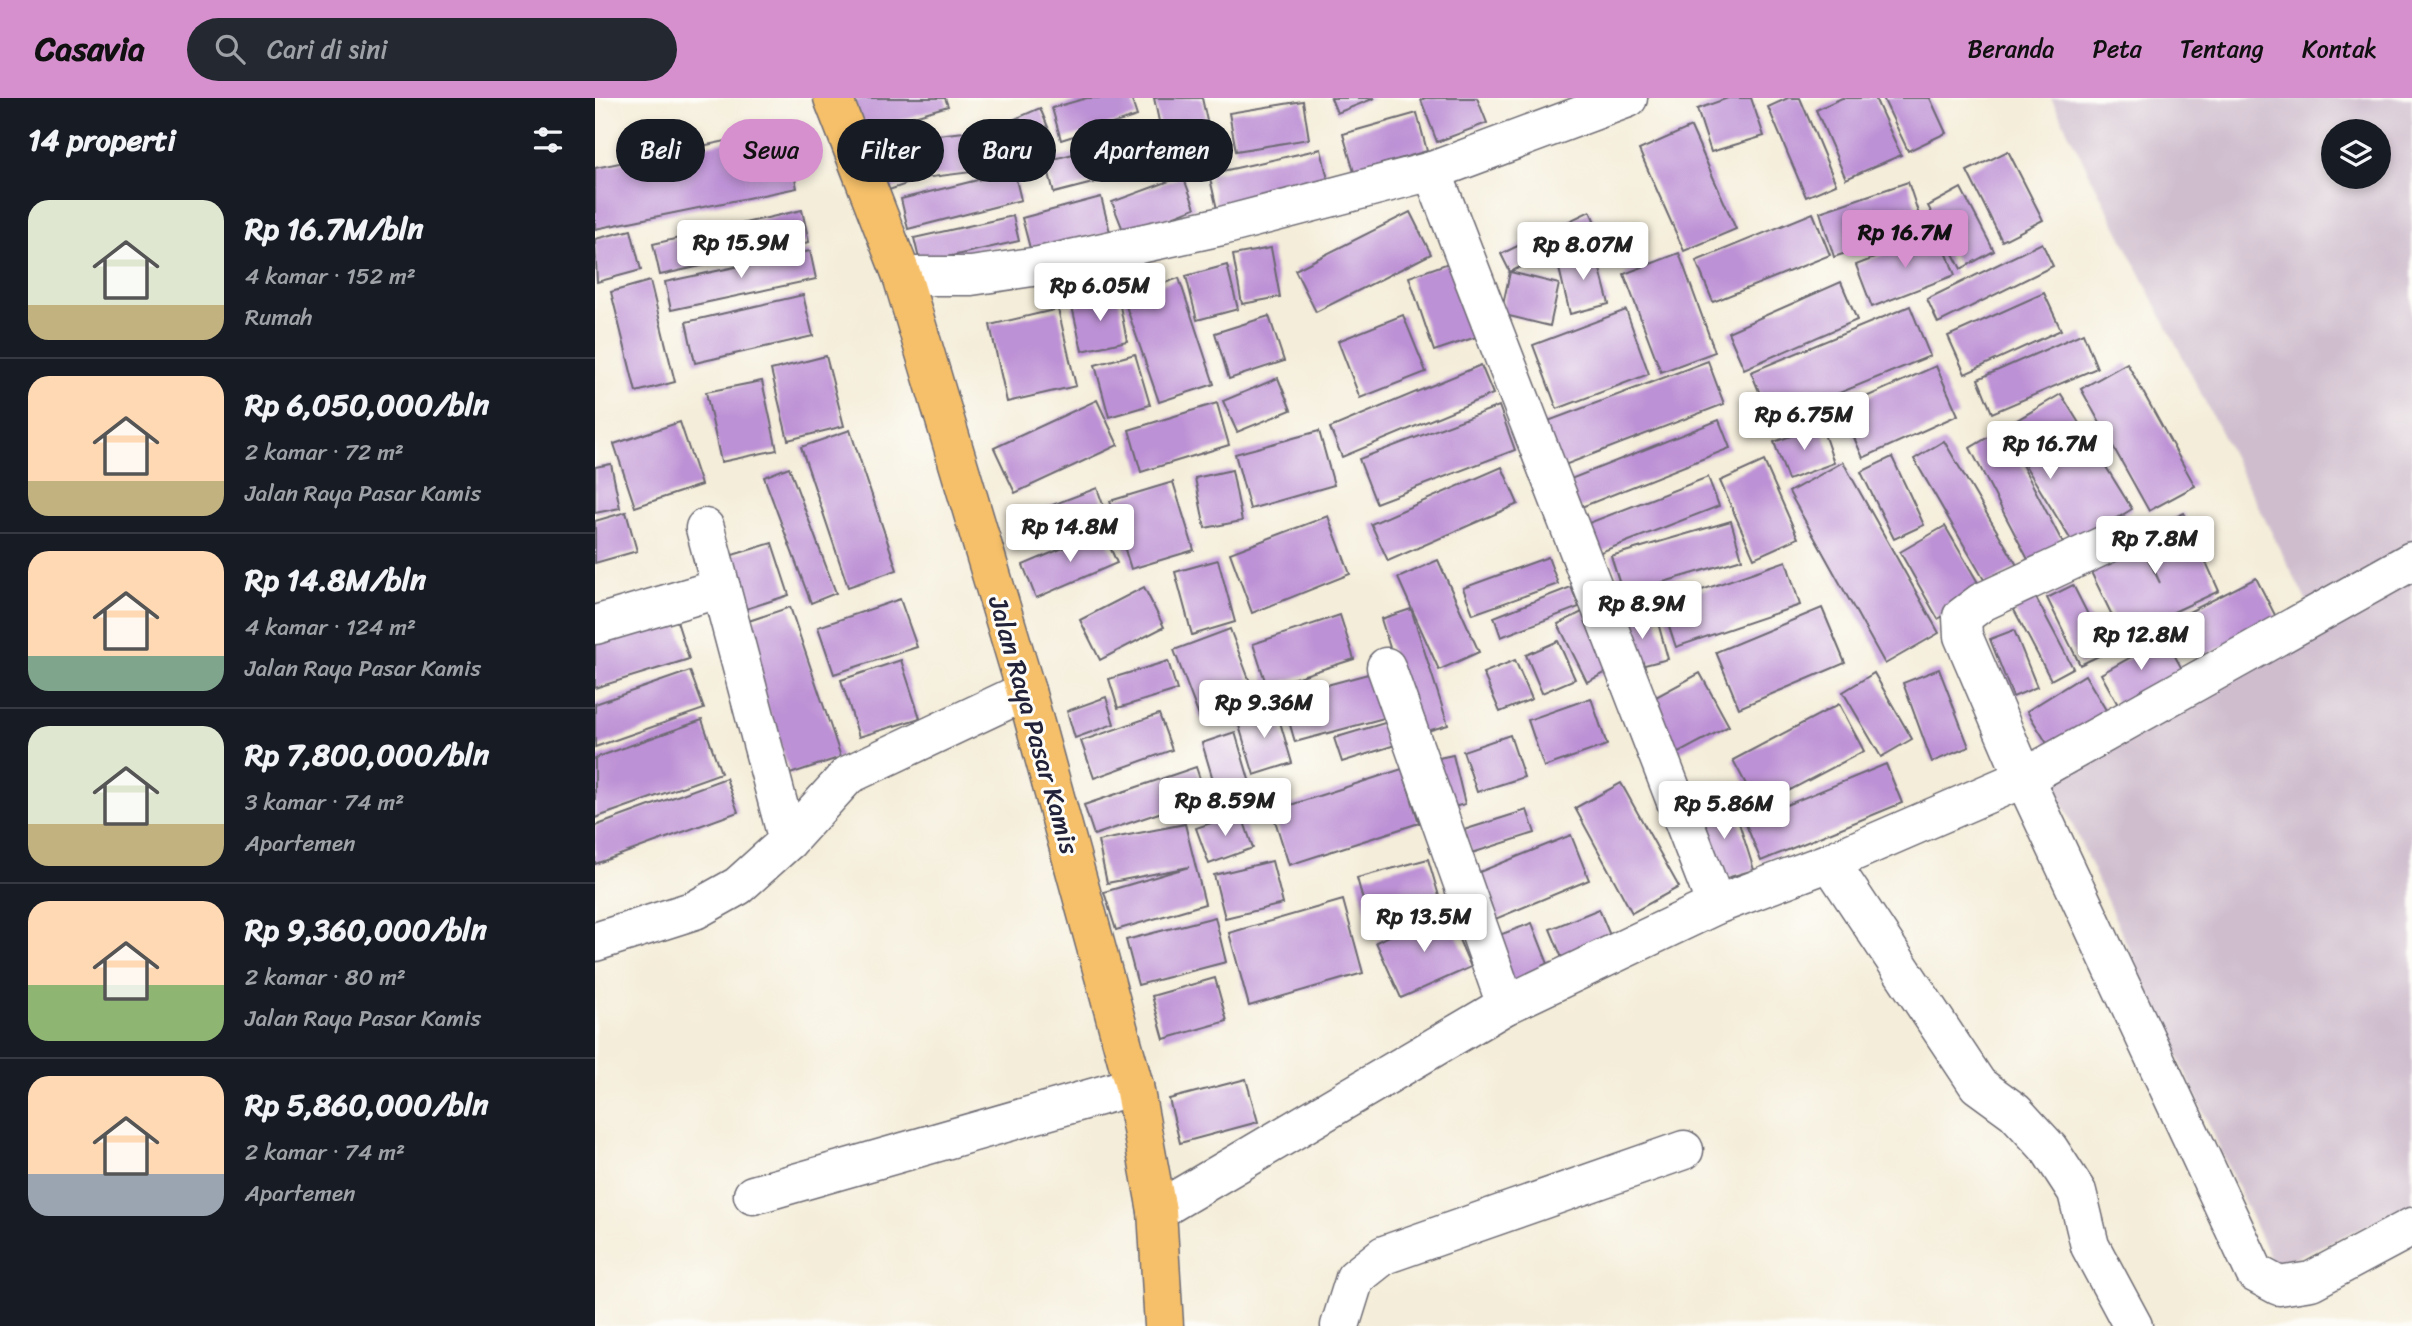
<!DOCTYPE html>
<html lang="id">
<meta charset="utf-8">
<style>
:root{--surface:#171b24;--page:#242831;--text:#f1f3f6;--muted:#9ea1a6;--line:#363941;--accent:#d690ce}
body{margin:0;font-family:Sriracha,sans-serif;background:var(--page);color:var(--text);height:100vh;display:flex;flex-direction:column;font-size:26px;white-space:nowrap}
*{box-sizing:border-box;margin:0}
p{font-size:23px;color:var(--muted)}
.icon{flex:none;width:38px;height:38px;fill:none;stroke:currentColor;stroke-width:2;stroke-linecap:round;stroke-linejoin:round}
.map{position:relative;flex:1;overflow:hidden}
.details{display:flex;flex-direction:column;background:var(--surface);width:595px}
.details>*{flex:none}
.guide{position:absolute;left:21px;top:21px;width:665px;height:63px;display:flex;gap:14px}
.fabs{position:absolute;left:1726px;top:21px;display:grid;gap:14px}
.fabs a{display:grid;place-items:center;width:70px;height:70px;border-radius:50%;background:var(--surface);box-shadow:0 4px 10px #0003;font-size:35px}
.price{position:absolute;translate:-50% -60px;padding:0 16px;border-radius:7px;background:#fff;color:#222;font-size:23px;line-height:46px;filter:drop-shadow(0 2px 4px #0008)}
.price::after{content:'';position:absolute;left:50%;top:42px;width:21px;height:16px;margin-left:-10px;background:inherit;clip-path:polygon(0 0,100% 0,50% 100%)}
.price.on{background:var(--accent);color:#111}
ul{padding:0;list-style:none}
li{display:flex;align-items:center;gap:21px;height:175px;padding:0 28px}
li+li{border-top:2px solid var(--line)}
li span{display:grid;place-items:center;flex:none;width:196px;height:140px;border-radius:21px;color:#555}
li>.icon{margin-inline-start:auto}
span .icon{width:84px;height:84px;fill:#fffc;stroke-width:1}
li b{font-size:30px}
h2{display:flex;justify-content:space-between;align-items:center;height:84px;padding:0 28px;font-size:30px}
.pill{padding:0 24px;border-radius:32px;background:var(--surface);box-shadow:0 4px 10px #0003;font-size:24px;line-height:63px}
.pill.on{background:var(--accent);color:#111}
header{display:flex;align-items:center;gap:42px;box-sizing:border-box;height:98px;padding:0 35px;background:var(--accent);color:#111}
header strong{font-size:33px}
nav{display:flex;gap:38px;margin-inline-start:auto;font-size:24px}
.search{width:490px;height:63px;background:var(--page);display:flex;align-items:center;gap:18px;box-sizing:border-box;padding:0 24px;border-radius:38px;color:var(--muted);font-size:26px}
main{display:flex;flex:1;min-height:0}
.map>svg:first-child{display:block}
.industrial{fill:#cfbdce;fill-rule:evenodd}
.building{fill:#bd91d5}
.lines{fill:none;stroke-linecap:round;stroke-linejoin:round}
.minor-casing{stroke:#6c6972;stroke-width:41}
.major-casing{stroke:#6c6972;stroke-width:41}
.minor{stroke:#fff;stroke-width:38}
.major{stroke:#f6c06b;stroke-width:38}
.labels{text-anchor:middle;stroke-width:6;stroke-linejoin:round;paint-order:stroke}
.street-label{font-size:26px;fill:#22223b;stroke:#fdfcf7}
</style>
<header>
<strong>Casavia</strong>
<div class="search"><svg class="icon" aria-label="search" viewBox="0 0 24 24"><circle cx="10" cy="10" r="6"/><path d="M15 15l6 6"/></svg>Cari di sini</div>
<nav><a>Beranda</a><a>Peta</a><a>Tentang</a><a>Kontak</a></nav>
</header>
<main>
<section class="details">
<h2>14 properti<svg class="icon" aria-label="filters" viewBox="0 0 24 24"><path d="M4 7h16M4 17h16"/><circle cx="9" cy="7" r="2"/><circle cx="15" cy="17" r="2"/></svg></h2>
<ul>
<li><span style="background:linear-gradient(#dfe7d0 75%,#c2b280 0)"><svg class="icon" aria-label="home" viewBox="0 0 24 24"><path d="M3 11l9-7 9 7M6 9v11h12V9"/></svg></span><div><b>Rp 16.7M/bln</b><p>4 kamar · 152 m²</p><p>Rumah</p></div></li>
<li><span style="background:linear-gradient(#ffd9b3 75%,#c2b280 0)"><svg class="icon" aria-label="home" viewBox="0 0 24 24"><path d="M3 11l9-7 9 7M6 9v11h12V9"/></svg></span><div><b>Rp 6,050,000/bln</b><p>2 kamar · 72 m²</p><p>Jalan Raya Pasar Kamis</p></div></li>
<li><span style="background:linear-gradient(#ffd9b3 75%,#7fa58c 0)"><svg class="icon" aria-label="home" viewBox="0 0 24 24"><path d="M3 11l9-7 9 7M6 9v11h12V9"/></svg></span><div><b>Rp 14.8M/bln</b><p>4 kamar · 124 m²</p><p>Jalan Raya Pasar Kamis</p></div></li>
<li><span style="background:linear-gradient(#dfe7d0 70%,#c2b280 0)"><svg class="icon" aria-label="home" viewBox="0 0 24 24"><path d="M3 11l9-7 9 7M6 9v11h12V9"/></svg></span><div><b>Rp 7,800,000/bln</b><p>3 kamar · 74 m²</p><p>Apartemen</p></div></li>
<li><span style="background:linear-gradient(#ffd9b3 60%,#8fb573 0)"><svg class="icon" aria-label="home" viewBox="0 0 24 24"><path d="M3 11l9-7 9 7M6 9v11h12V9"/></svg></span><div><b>Rp 9,360,000/bln</b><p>2 kamar · 80 m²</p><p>Jalan Raya Pasar Kamis</p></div></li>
<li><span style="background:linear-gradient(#ffd9b3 70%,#9aa5b1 0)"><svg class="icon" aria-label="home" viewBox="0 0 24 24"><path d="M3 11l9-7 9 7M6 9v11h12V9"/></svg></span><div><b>Rp 5,860,000/bln</b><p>2 kamar · 74 m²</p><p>Apartemen</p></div></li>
</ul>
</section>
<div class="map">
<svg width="1817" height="1228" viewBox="0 0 1817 1228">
<rect width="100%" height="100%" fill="#fdfcf7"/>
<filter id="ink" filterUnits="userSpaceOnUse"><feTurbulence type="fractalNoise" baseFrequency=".0143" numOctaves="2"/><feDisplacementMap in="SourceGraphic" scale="14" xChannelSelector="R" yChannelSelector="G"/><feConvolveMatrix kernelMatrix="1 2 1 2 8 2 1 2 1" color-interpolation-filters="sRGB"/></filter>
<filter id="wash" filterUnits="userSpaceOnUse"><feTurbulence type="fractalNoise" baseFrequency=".00686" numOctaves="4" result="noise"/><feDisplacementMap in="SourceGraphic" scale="28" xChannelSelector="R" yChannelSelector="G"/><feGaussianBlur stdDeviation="1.57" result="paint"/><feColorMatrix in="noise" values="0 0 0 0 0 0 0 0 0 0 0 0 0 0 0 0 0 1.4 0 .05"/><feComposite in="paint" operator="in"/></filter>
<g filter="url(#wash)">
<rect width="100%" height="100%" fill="#f4edd9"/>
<path class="industrial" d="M1456,0H1817V1107L1679,1169L1452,671L1721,522ZM1738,33H1783V79H1738Z"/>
<g id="blocks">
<g class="building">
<polygon points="269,0 350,0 353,8 268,33 259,3"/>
<polygon points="492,0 536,0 542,18 466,42 457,10"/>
<polygon points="559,0 607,0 617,46 571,56"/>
<polygon points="736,0 780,0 742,15"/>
<polygon points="830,0 882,0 892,25 842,44 826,2"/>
<polygon points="1133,0 1156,0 1169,38 1116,54 1102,11"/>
<polygon points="1193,0 1205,0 1241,86 1211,99 1173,9"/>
<polygon points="1247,0 1280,0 1306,57 1251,81 1221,12"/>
<polygon points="1288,0 1335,0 1351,35 1313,53"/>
<polygon points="708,3 714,41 641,53 634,15"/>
<polygon points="445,10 460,46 412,66 397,31"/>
<polygon points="822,15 832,53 759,74 748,36"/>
<polygon points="1096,29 1141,131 1089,153 1044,52"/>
<polygon points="189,31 202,90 0,131 0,70"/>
<polygon points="397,31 401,71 329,80 324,39"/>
<polygon points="540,40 548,72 459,95 451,63"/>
<polygon points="316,45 329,80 294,92 282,57"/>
<polygon points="726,51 736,95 624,120 614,76"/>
<polygon points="1413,53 1448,122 1407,143 1372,73"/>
<polygon points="419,73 426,102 313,131 306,101"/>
<polygon points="588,78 600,110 530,137 517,104"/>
<polygon points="1313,84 1328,129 1239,159 1225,114"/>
<polygon points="1366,90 1399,153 1366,171 1333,108"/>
<polygon points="506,99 515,134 436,154 427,120"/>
<polygon points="207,112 214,144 65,177 58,146"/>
<polygon points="995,113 1003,131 915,174 964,186 955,228 906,216 915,174 906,156"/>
<polygon points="815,114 836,156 721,214 700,172"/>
<polygon points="1218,115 1235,157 1118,204 1101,163"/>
<polygon points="418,118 424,143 325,165 319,140"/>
<polygon points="36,132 46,172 2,184 0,141"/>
<polygon points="1344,135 1360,177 1277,209 1261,167"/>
<polygon points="1447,145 1458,168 1343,225 1332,201"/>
<polygon points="676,150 685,199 647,206 638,157"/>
<polygon points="1000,152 1014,206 975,216 962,162"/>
<polygon points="215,153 221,181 76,212 70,184"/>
<polygon points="1084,155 1120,254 1066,274 1029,176"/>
<polygon points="865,161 890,236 839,253 814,179"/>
<polygon points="632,167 643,211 602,222 591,178"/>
<polygon points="584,180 619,286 564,304 528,199"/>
<polygon points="55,183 80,284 41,294 16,194"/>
<polygon points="1246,184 1262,222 1149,271 1133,234"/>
<polygon points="1449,195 1466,232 1370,276 1353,238"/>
<polygon points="208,197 218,238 100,265 91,224"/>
<polygon points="523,198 532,243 487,253 477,208"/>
<polygon points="1315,208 1335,258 1176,323 1156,274"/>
<polygon points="463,211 481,288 412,304 395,227"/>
<polygon points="1031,212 1054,276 962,311 938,247"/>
<polygon points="808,217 831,274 765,300 743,243"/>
<polygon points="674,218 689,263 634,281 620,235"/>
<polygon points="1488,235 1502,270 1397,315 1383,281"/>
<polygon points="540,256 555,307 514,319 500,267"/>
<polygon points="231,258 249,328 193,342 176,272"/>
<polygon points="1113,263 1129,306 954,373 937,329"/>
<polygon points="1532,265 1600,388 1554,413 1486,291"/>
<polygon points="886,267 898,296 747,359 735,330"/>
<polygon points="1341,268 1363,317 1268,360 1246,310"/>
<polygon points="683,280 696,312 642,334 628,303"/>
<polygon points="167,283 182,352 126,364 111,294"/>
<polygon points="1466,296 1537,411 1479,447 1412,338 1473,455 1439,473 1375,350"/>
<polygon points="502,302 523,347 420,395 399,350"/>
<polygon points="622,305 634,347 546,374 534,332"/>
<polygon points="904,308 920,352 781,405 764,361"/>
<polygon points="1124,322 1135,350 974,414 963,386"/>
<polygon points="85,324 106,387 40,409 19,346"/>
<polygon points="1226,327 1239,365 1193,382 1179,344"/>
<polygon points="255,332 302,472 253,489 206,349"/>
<polygon points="724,333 739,387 655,411 640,356"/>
<polygon points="1349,343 1423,469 1392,487 1319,361"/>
<polygon points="1297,359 1329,427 1299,441 1266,374"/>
<polygon points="1169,363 1203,440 1159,460 1125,383"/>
<polygon points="1248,364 1344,535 1290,566 1194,394"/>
<polygon points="16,366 25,410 0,415 0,369"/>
<polygon points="194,369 241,495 216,505 169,379"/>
<polygon points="907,369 923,406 793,463 776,426"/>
<polygon points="637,372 647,423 610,430 600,380"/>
<polygon points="1113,379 1124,408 993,459 981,430"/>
<polygon points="578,384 599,452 536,471 515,403"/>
<polygon points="502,390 511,415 440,442 431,417"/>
<polygon points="31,414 42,453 0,465 0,423"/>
<polygon points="1589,415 1624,493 1527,538 1495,472 1546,447 1565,485 1543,436"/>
<polygon points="733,418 755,476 657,515 635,455"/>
<polygon points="1136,423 1147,461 1028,496 1016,458"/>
<polygon points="1350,428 1389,495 1343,521 1305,454"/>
<polygon points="508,433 522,465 441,500 428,467"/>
<polygon points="177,445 194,497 148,512 131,459"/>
<polygon points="953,459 963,486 878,516 868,490"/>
<polygon points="623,462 640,524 597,537 580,474"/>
<polygon points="843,462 884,554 844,572 803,480"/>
<polygon points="1191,463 1205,507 1081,549 1066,506"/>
<polygon points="1661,480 1682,521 1609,558 1588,517"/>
<polygon points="1478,487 1512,554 1485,567 1452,500"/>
<polygon points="549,489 569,529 505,562 485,522"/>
<polygon points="976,489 984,509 906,539 899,519"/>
<polygon points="1440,498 1478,570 1456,582 1418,510"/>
<polygon points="305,501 322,549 239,576 223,529"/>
<polygon points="195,509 246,659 195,676 145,526"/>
<polygon points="1227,510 1250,565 1144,610 1121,554"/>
<polygon points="816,511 853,627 822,636 786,521"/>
<polygon points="991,512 1020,570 992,584 963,526"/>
<polygon points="79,514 94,561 0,590 0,539"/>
<polygon points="1060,514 1073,561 1034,571 1022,524"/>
<polygon points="745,517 759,561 672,589 658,546"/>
<polygon points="635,531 661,600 605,621 579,552"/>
<polygon points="1419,532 1442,589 1418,599 1395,541"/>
<polygon points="1570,540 1587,571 1523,607 1506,576"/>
<polygon points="963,543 980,581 947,595 931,557"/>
<polygon points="306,562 325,620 264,639 246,582"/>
<polygon points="920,562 937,601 905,614 888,575"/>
<polygon points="573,563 582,592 523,610 514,581"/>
<polygon points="1344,571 1374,649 1337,664 1308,585"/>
<polygon points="95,573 109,611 0,649 0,606"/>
<polygon points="777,575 789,620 700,644 687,599"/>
<polygon points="1105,575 1134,628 1076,659 1048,606"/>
<polygon points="1279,575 1317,641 1286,659 1248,594"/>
<polygon points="1490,577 1517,622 1459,657 1432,613"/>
<polygon points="511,599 519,626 480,640 472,613"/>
<polygon points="996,600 1012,647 949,669 933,622"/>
<polygon points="1244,606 1269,653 1163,709 1138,662"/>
<polygon points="680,607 697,665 659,677 641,618"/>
<polygon points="564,616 577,652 499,680 486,643"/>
<polygon points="107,622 126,675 0,720 0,660"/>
<polygon points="793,624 800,647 747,664 739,640"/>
<polygon points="640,634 655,685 622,695 607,645"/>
<polygon points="915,637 929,679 882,694 868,653"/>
<polygon points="858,657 870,706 843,713 830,663"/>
<polygon points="1291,666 1307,705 1166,763 1150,724"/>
<polygon points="601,669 611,699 499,737 489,707"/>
<polygon points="807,671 824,725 694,767 677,713"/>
<polygon points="131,680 143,714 0,766 0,728"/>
<polygon points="1026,685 1084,789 1037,815 980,710"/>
<polygon points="1137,703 1159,772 1121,783 1100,715"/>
<polygon points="932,712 940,735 877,755 869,732"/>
<polygon points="646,715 658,750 614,766 601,730"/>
<polygon points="590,726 610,806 521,832 509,794 594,769 512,785 503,743"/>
<polygon points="976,737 994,782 886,827 867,781"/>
<polygon points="833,761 844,798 772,817 762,780"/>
<polygon points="677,763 688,806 630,820 619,777"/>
<polygon points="748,802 768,875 654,908 634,835"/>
<polygon points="1004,811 1016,840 967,860 955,831"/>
<polygon points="851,812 876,869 806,900 781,844"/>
<polygon points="620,819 631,864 543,887 531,842"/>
<polygon points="937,825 955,871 914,886 896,840"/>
<polygon points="620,880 632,923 569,941 557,898"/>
<polygon points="651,981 663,1024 585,1045 574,1001"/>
</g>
</g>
</g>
<g filter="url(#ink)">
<use href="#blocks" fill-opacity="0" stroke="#6c6972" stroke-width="2"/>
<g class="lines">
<g class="minor-casing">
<g id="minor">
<polyline points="837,73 1121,807"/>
<polyline points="307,178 376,178 444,168 627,128 837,73 1033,0"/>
<polyline points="110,430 193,743"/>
<polyline points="1527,439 1387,504 1367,519 1368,538 1429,680 1660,1175 1684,1188 1716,1183 1817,1129"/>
<polyline points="0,527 126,490"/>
<polyline points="791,569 911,907"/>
<polyline points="1235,764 1383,987 1420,1014 1454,1051 1482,1094 1495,1148 1538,1228"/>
<polyline points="0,844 100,812 143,788 193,743 253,677 431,593"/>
<polyline points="158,1097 539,988"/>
<polyline points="562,1113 911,907 1121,807 1235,764 1429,680 1817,463"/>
<polyline points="745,1228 760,1180 789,1157 1089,1052"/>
</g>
</g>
<g class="major-casing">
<polyline id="major" points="238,0 307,178 431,593 539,988 562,1113 569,1228"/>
</g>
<use href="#minor" class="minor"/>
<use href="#major" class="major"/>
</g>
</g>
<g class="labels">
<g class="street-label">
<text transform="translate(439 627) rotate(74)" y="9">Jalan Raya Pasar Kamis</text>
</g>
</g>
</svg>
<div class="fabs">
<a><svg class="icon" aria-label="layers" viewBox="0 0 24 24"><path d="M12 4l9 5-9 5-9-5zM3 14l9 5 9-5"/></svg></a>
</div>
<b class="price on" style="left:1310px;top:172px">Rp 16.7M</b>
<b class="price" style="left:146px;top:182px">Rp 15.9M</b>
<b class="price" style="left:988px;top:184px">Rp 8.07M</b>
<b class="price" style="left:505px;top:225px">Rp 6.05M</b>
<b class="price" style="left:1209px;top:354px">Rp 6.75M</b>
<b class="price" style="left:1455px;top:383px">Rp 16.7M</b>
<b class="price" style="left:475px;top:466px">Rp 14.8M</b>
<b class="price" style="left:1560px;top:478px">Rp 7.8M</b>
<b class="price" style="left:1047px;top:543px">Rp 8.9M</b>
<b class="price" style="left:1546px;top:574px">Rp 12.8M</b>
<b class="price" style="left:669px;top:642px">Rp 9.36M</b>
<b class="price" style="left:630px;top:740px">Rp 8.59M</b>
<b class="price" style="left:1129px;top:743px">Rp 5.86M</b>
<b class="price" style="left:829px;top:856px">Rp 13.5M</b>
<div class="guide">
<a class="pill">Beli</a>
<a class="pill on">Sewa</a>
<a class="pill">Filter</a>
<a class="pill">Baru</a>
<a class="pill">Apartemen</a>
</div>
</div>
</main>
